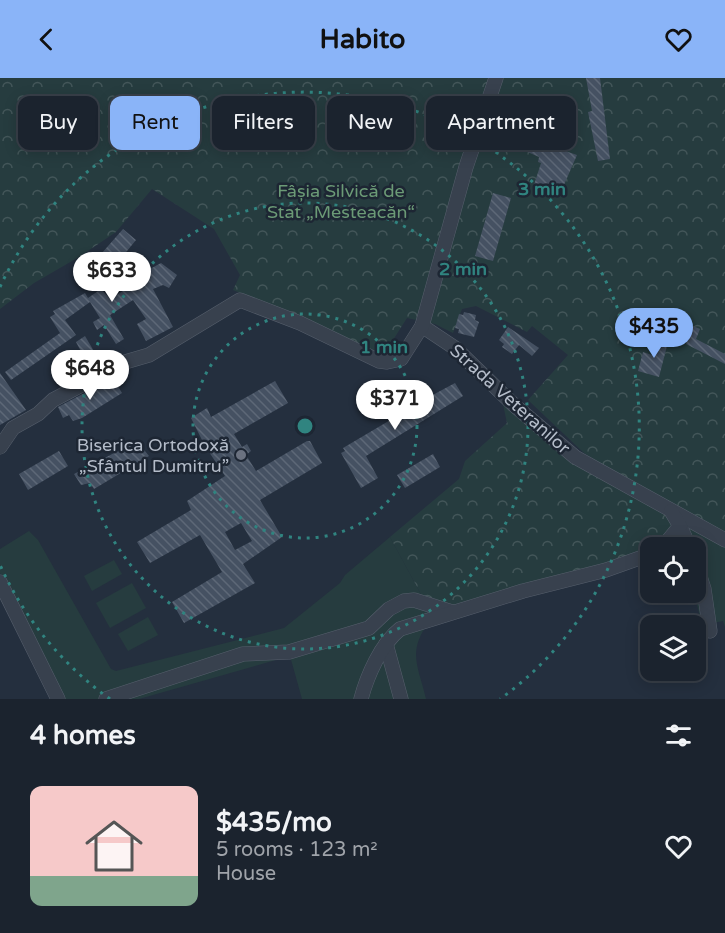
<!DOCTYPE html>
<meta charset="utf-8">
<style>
:root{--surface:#1b232e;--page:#242b36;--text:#f1f3f6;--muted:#a0a4aa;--line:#39404a;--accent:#8ab4f8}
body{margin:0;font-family:"Varela Round",sans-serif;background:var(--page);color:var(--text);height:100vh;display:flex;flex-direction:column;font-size:22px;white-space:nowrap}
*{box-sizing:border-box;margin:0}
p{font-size:20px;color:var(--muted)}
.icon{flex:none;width:33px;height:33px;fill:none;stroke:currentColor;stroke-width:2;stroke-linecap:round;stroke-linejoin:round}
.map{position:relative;height:621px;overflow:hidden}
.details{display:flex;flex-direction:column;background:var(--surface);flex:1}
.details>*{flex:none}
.banner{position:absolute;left:18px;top:18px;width:690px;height:54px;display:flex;gap:12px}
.tools{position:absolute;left:640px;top:459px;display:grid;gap:12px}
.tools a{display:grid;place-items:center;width:66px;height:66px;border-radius:12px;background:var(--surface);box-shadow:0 3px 15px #0003,0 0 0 2px var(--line);font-size:30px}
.price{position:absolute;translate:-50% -51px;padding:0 14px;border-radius:21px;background:#fff;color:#222;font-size:20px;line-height:39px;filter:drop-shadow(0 2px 3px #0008)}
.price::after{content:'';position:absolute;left:50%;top:36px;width:18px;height:14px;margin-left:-9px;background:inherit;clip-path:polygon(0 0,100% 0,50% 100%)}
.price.active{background:var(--accent);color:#111}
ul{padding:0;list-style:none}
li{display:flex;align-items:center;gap:18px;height:150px;padding:0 30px}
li+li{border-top:2px solid var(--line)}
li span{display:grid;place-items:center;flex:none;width:168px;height:120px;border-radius:12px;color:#555}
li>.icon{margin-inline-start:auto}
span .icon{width:72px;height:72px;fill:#fffc;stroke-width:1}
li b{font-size:26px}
h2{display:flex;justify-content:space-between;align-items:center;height:72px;padding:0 30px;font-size:26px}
.tag{padding:0 21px;border-radius:12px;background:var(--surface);box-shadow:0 3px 15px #0003,0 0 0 2px var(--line);font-size:21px;line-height:54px}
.tag.active{background:var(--accent);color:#111}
header{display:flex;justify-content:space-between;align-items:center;height:78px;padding:0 30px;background:var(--accent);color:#111;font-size:27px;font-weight:700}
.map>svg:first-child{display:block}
.green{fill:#263c3f}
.forest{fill:url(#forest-crowns)}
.building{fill:url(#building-back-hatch);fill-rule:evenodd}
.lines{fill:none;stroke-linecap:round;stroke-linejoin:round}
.minor-casing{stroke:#565f6c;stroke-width:15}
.minor{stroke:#38414e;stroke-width:14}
.ring{fill:none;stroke:#308480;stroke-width:3;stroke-dasharray:3 6}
.worship-dot{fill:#6b7280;stroke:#1d2633;stroke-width:2}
.labels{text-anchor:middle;stroke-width:5;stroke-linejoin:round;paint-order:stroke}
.park-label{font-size:18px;fill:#6b9a76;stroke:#1d2633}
.street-label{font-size:18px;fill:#b4bcc9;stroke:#1d2633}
.poi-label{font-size:18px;fill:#b4bcc9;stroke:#1d2633;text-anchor:end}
.centre{fill:#308480;stroke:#1d2633;stroke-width:3}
.ring-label{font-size:18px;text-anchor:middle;font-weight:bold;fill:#308480;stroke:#1d2633;stroke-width:5;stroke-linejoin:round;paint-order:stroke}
</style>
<header><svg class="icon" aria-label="back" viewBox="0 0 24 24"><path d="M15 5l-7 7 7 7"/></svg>Habito<svg class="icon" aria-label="heart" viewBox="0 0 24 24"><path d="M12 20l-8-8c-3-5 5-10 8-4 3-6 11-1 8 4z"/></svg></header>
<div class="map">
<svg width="725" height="621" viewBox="0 0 725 621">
<defs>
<pattern id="forest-crowns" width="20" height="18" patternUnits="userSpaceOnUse" patternTransform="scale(1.5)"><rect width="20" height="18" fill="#263c3f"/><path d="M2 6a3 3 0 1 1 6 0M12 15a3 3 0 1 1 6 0" fill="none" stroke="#435659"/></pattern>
<pattern id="building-back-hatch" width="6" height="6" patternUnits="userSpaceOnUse" patternTransform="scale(1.5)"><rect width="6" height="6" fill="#455162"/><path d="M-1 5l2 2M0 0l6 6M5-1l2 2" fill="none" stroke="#5d6877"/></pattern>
</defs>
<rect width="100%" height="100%" fill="#242f3e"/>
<g class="green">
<polygon points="688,448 725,468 725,549 723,543 713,545 714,552 704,555 694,515 696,470 682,469 678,462"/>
<path d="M29,453L38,462L111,591L116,593L284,550L340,505L345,497L390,459L422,518L452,529L426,536L429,544C407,574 418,587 426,621H302L290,578L139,621H65L0,495V471Z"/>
<polygon points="114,482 122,496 92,513 84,498"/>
<polygon points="132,505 146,530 110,550 96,525"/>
<polygon points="148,539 158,557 128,573 118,556"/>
</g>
<g class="forest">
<polygon points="0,0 725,0 725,458 643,413 584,375 528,322 568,277 532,248 527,254 476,228 462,231 453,255 435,246 407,240 386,273 378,274 233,212 240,197 214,151 152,111 116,154 79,179 34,205 0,231"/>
<polygon points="503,326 665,434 672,443 671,455 649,473 452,529 422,518 390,459 459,401 465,383 507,345"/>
</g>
<g class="building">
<polygon points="586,0 600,0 610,81 598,83 588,34 592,33"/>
<polygon points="515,52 533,62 577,77 560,116 534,107 541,85 538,84 539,79 509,66"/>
<polygon points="493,115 511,120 493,183 475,178"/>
<polygon points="123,151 136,162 118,184 135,199 161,185 177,197 169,210 163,207 153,211 173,249 146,263 137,246 146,241 133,222 110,237 124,261 116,266 104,247 97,252 93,244 100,240 90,224 65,242 76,257 11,302 5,294 60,255 50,239 55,236 53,233 85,215 88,220 101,211 110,221 126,211 94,184"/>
<polygon points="464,234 476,237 475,242 479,244 474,259 458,255 459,251 455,250 459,236 463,237"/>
<polygon points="693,248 700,251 696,261 725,276 725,286 686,266"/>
<polygon points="508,249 539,270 532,278 519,267 512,276 502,269 504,266 499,262"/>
<polygon points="85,258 95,275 85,281 76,264"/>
<polygon points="656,261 668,264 659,299 638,293 643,274 652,277"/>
<polygon points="0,295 26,332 0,347"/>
<polygon points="113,300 122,315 82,340 73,343 69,337 63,340 58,329"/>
<path d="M275,303L288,325L234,356L242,369L247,366L251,373L246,377L256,393L307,363H310L322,385L260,422L282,459L243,486L255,505L184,545L172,524L222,494L200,457L150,485L137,464L191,432L187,423L225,398L205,368L191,340L207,330L211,339ZM241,445L252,463L235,472L225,454Z"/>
<polygon points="455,305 463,318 366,378 378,400 361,410 341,375 345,373 343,370 414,328 409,320 425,311 429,319"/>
<polygon points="137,363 149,378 94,411 90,405 81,407 74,396"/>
<polygon points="59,373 68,388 28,412 19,396"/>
<polygon points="433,376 440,389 405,410 397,397"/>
</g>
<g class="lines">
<g class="minor-casing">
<g id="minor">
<polyline points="422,248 455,270 514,327 575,379 725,462"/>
<polyline points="0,369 13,350 38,336 53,322 125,284 149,277 240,222 300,245 379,283 387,284 401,281 422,248 466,89 496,0"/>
<polyline points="680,448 690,470"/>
<polyline points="662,470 680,448 671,433"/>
<polyline points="696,486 704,511 710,553"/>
<polyline points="0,504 58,621"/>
<polyline points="386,566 401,621"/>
<polyline points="106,621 243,576 289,574 369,550 389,531 404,523 414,522 452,534"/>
<path d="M361,621C367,598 381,566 400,551L523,513L606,492L651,476"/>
</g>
</g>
<use href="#minor" class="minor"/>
</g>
<g class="ring">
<circle cx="305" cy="348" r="112"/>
<circle cx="305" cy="348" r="223"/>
<path d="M110 621A335 335 0 0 1 0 487M0 209A335 335 0 1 1 500 621"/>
</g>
<circle class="worship-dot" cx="241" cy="377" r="6"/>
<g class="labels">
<g class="park-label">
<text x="341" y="119">Fâșia Silvică de<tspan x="341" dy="21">Stat „Mesteacăn“</tspan></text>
</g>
<g class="street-label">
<text transform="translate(510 321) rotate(42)" y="6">Strada Veteranilor</text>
</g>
<g class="poi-label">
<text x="229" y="373">Biserica Ortodoxă<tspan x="229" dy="21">„Sfântul Dumitru”</tspan></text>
</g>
</g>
<circle cx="305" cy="348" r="9" class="centre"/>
<g class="ring-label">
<text x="542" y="117">3 min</text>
<text x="463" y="197">2 min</text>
<text x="384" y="275">1 min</text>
</g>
</svg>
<div class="tools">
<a><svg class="icon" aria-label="locate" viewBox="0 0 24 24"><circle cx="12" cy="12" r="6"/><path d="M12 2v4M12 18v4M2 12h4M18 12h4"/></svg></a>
<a><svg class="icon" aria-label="layers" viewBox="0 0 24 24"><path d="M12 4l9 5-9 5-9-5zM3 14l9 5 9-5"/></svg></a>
</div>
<b class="price" style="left:112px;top:225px">$633</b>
<b class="price active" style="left:654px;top:281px">$435</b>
<b class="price" style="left:90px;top:323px">$648</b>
<b class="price" style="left:395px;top:353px">$371</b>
<div class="banner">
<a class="tag">Buy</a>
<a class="tag active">Rent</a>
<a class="tag">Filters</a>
<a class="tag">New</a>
<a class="tag">Apartment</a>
</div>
</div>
<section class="details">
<h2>4 homes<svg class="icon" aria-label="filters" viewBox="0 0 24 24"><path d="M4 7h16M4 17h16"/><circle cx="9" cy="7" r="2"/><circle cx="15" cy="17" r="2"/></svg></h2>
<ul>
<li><span style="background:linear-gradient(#f6c9c9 75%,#7fa58c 0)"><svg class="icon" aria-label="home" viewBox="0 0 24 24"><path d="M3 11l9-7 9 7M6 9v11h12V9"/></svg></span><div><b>$435/mo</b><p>5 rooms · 123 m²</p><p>House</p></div><svg class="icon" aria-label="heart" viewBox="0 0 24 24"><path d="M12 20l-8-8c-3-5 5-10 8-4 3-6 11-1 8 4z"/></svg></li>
</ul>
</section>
